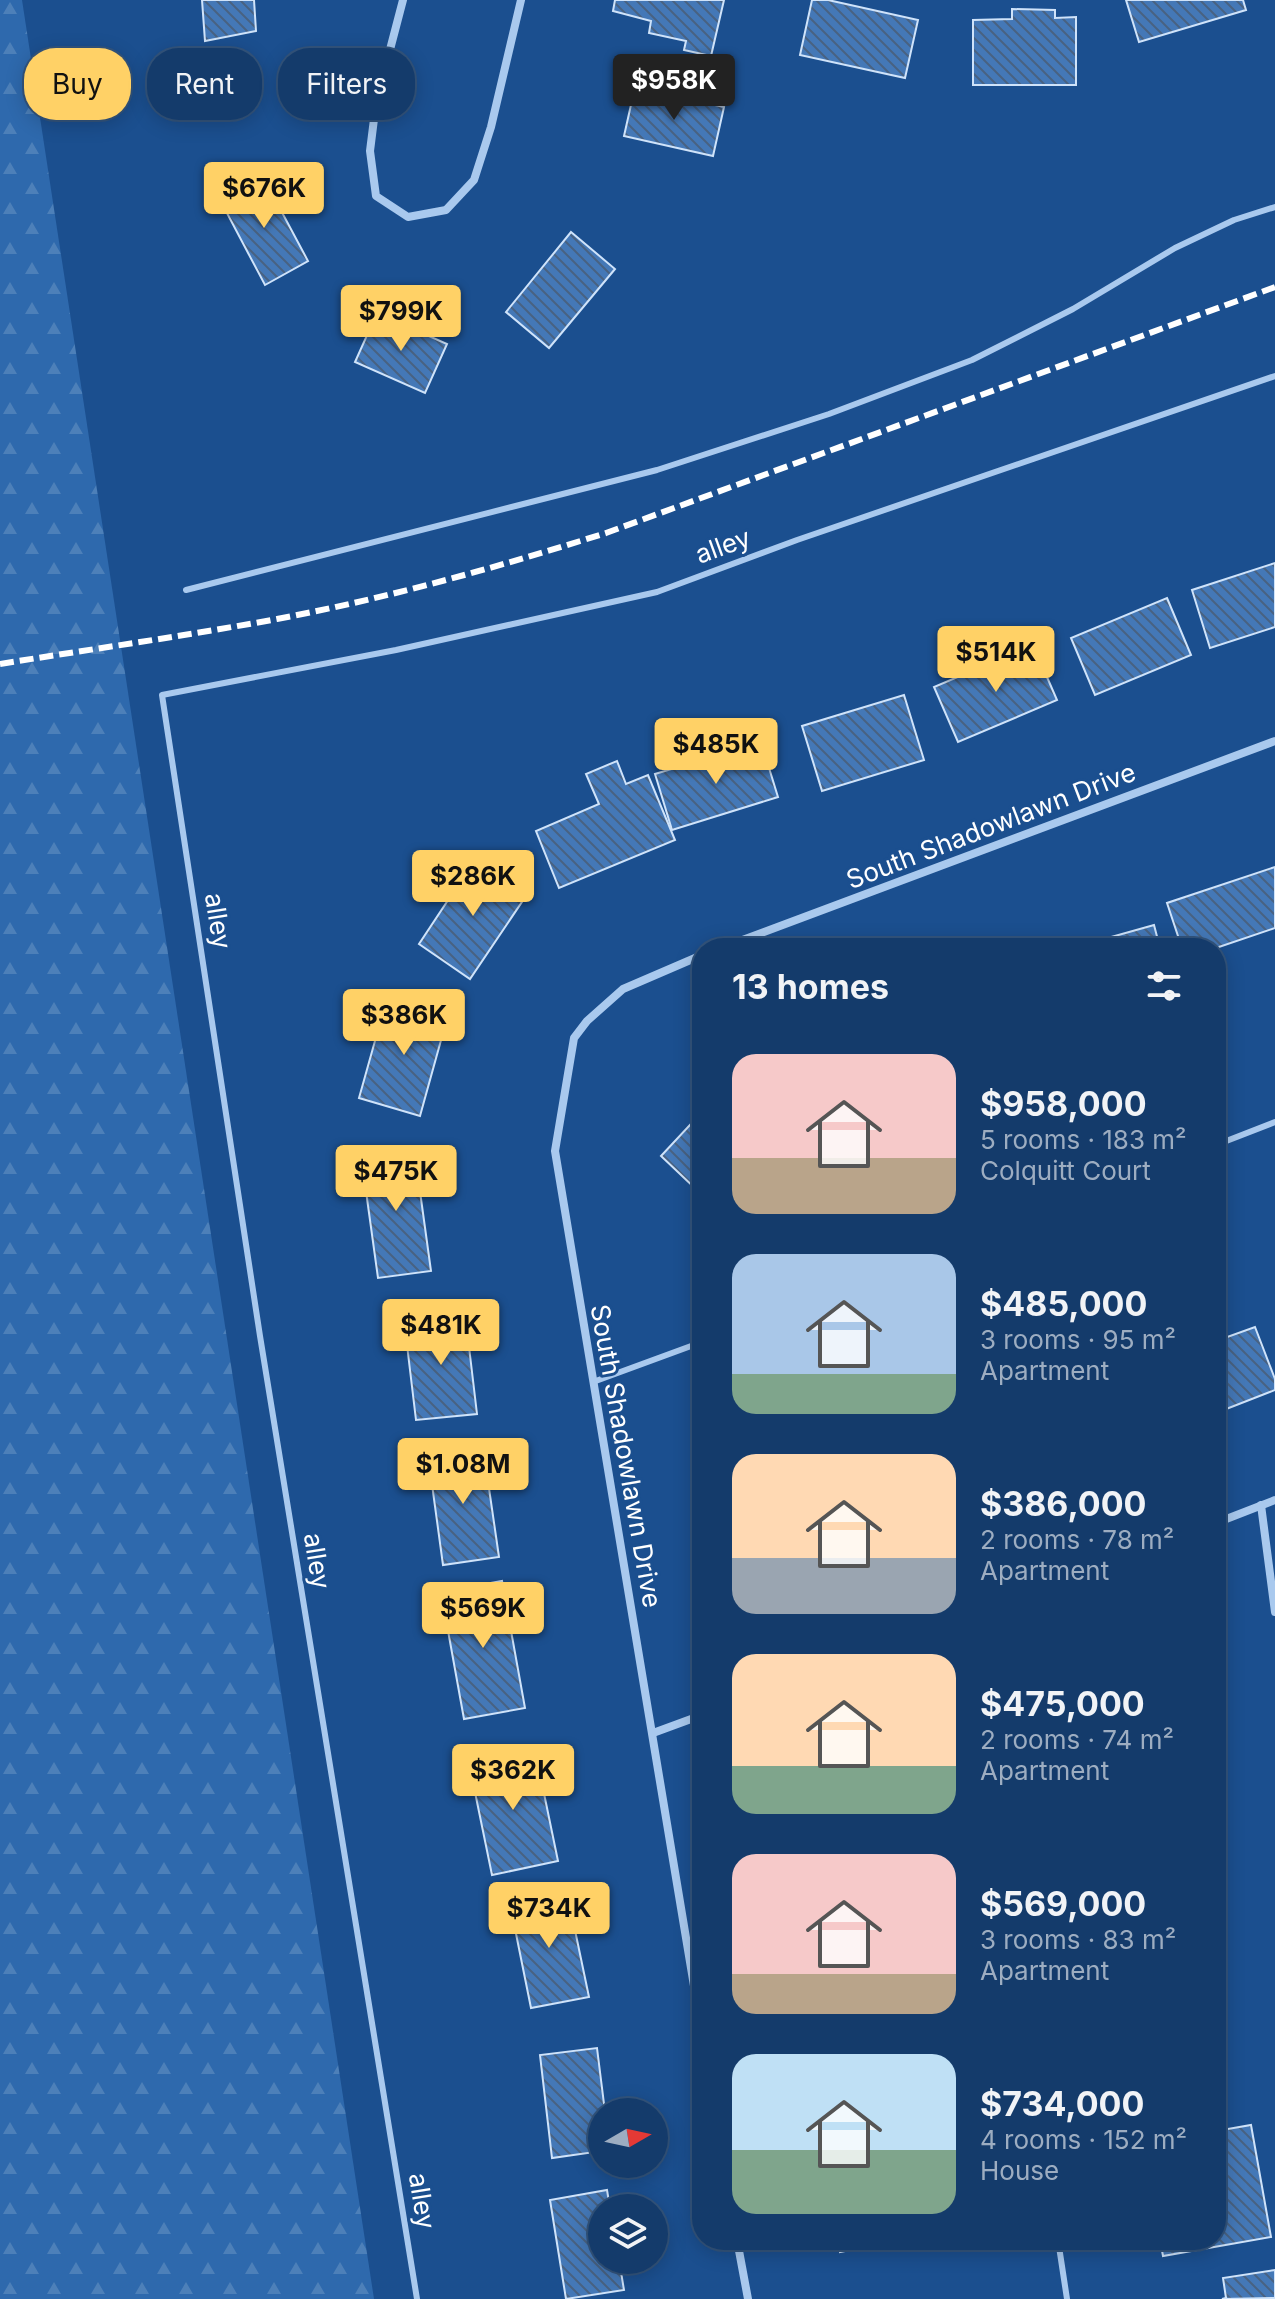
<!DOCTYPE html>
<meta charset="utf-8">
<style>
:root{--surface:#143b6b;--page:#1d4271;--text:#f1f3f6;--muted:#9dadc1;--line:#33557e;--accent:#ffd166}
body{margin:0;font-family:Inter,sans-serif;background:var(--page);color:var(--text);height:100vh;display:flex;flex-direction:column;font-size:30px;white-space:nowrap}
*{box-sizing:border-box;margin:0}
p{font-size:26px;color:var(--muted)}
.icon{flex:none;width:44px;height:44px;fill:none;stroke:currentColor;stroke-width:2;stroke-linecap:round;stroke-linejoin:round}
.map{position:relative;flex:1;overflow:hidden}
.details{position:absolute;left:692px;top:938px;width:534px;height:1312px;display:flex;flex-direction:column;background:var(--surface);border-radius:32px;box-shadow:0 4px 20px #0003,0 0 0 2px var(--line)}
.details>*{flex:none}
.top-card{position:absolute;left:24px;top:48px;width:548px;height:72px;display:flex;gap:16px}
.needle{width:52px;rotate:81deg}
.controls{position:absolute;left:588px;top:2098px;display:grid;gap:16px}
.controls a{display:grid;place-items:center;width:80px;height:80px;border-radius:50%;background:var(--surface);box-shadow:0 4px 20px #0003,0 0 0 2px var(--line);font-size:40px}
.price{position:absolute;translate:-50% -68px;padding:0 18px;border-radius:8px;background:var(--accent);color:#111;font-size:26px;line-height:52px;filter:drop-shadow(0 2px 4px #0008)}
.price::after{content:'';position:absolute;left:50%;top:48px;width:24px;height:18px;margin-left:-12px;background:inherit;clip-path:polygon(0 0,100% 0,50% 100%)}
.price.selected{background:#222;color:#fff}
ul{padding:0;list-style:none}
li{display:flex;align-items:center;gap:24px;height:200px;padding:0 40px}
li span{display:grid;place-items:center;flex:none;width:224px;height:160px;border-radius:24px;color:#555}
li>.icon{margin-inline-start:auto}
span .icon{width:96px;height:96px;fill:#fffc;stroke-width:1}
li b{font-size:34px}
h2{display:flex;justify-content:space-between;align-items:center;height:96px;padding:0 40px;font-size:34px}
.pill{padding:0 28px;border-radius:32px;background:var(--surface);box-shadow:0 4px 20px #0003,0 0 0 2px var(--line);font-size:28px;line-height:72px}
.pill.selected{background:var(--accent);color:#111}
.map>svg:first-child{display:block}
.forest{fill:url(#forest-firs)}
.building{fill:url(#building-back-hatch);stroke:#cfe3fa;stroke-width:2}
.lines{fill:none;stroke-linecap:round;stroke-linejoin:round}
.lane{stroke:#a9c9ee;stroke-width:6}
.street{stroke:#a9c9ee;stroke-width:8}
.rail{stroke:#fff;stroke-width:6;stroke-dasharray:14 6;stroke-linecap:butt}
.labels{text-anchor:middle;stroke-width:6;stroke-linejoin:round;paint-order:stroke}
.street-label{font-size:26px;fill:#fff;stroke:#1b4f8f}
</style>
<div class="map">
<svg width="1275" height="2299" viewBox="0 0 1275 2299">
<defs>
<pattern id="forest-firs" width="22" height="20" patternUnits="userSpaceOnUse" patternTransform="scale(2)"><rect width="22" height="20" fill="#2e69ad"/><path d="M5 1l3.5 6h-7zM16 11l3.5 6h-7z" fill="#4d80b9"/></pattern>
<pattern id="building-back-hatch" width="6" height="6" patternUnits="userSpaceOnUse" patternTransform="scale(2)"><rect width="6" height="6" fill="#4478b7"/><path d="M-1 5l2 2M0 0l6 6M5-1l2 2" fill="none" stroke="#486282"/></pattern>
</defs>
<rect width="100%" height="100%" fill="#1b4f8f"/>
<polygon class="forest" points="0,0 22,0 374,2299 0,2299"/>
<g class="building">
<polygon points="202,0 254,0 256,31 205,41"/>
<polygon points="615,0 724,0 711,56 684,50 686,41 649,33 651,21 613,11"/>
<polygon points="812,0 828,0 918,20 905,78 800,55"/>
<polygon points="1126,0 1243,0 1246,10 1139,42"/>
<polygon points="1012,9 1055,10 1055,18 1076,17 1076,85 973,85 973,20 1012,19"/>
<polygon points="635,87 724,107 713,156 624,136"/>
<polygon points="262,175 308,261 265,285 219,198"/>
<polygon points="571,232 615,269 549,348 506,312"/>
<polygon points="377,313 447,344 425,393 355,362"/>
<polygon points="1275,563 1275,627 1210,648 1192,590"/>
<polygon points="1167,598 1191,655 1095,695 1071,638"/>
<polygon points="1033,645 1057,700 958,742 934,687"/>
<polygon points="904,695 924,760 822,791 802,726"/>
<polygon points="761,742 778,797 672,830 655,774"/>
<polygon points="617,761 626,784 648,775 675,840 559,888 536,831 599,804 586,774"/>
<polygon points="476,858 528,893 470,979 419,944"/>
<polygon points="1275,867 1275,928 1216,948 1182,948 1167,903"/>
<polygon points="1154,925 1160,948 1072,948"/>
<polygon points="387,998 448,1015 420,1116 359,1098"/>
<polygon points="702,1112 702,1187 698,1191 661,1156"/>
<polygon points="414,1148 431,1271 378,1278 361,1155"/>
<polygon points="465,1313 477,1414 416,1420 404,1320"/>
<polygon points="1255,1327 1275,1379 1275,1390 1216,1413 1216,1332 1219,1340"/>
<polygon points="483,1447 499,1557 443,1565 428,1455"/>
<polygon points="502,1581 525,1708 464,1719 441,1592"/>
<polygon points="535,1750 558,1861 492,1875 469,1763"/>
<polygon points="567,1892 589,1997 531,2008 510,1904"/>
<polygon points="597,2048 605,2112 602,2112 602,2151 552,2158 540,2055"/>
<polygon points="1251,2125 1271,2237 1163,2256 1160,2240 1216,2240 1216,2131"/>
<polygon points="607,2190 610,2208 602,2208 602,2260 619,2260 624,2290 566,2299 550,2200"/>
<polygon points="838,2240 900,2240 840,2252"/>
<polygon points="1275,2270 1275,2298 1222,2299 1226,2298 1223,2278"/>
</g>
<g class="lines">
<g class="lane">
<polyline points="186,590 657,470 829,414 972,360 1073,309 1175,248 1234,220 1275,207"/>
<polyline points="1216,1145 1275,1122"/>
<polyline points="593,1382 702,1342"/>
<polyline points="1058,2240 1067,2299"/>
<polyline points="417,2299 260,1336 162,695 396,650 657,592 797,540 1275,376"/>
</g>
<g class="street">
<polyline points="403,0 376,103 370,151 376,196 408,217 446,210 474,180 491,127 521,0"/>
<polyline points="721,948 1275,741"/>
<polyline points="702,955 623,989 587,1021 574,1038 555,1151 702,2034"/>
<polyline points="1261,1505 1275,1612"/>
<polyline points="1216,1523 1275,1500"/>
<polyline points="653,1733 702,1715"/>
<polyline points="737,2240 748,2299"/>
</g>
<path class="rail" d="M0,664C92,649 185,636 277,619C388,598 498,567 606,533L1275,287"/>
</g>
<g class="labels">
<g class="street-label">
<text transform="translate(723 546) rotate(-20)" y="9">alley</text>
<text transform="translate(991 826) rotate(-21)" y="9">South Shadowlawn Drive</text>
<text transform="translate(218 921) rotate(81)" y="9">alley</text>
<text transform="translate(626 1456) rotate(80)" y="9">South Shadowlawn Drive</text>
<text transform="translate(317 1561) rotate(81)" y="9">alley</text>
<text transform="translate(422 2201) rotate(81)" y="9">alley</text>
</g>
</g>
</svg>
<div class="controls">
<a><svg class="needle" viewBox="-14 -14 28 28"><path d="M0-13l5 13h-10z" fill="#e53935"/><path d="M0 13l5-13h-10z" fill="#9dadc1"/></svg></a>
<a><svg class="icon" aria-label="layers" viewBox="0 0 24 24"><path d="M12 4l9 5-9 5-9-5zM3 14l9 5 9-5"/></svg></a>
</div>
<b class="price selected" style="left:674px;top:122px">$958K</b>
<b class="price" style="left:264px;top:230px">$676K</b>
<b class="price" style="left:401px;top:353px">$799K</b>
<b class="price" style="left:996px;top:694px">$514K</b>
<b class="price" style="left:716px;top:786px">$485K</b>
<b class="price" style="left:473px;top:918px">$286K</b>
<b class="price" style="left:404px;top:1057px">$386K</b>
<b class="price" style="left:396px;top:1213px">$475K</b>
<b class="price" style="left:441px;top:1367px">$481K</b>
<b class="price" style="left:463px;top:1506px">$1.08M</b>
<b class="price" style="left:483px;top:1650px">$569K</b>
<b class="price" style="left:513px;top:1812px">$362K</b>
<b class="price" style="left:549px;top:1950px">$734K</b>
<div class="top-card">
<a class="pill selected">Buy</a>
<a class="pill">Rent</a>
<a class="pill">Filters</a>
</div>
<section class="details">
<h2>13 homes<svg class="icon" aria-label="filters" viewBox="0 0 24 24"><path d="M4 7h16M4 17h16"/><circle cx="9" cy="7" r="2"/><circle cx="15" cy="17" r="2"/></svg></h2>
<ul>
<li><span style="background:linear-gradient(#f6c9c9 65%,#b9a48a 0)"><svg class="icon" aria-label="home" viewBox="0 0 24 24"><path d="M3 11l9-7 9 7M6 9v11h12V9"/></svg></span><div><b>$958,000</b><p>5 rooms · 183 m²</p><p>Colquitt Court</p></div></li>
<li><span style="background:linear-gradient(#a9c7e8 75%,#7fa58c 0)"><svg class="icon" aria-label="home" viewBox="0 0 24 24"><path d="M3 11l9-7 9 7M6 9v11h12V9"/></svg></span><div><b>$485,000</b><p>3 rooms · 95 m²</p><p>Apartment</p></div></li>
<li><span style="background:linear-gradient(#ffd9b3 65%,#9aa5b1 0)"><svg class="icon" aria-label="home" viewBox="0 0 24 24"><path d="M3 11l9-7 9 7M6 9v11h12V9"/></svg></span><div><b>$386,000</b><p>2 rooms · 78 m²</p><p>Apartment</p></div></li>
<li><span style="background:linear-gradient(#ffd9b3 70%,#7fa58c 0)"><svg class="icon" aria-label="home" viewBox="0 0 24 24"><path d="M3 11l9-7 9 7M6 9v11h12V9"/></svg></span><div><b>$475,000</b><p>2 rooms · 74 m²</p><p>Apartment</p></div></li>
<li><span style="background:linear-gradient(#f6c9c9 75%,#b9a48a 0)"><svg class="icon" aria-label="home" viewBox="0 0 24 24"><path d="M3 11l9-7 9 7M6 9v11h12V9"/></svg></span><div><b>$569,000</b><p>3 rooms · 83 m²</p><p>Apartment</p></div></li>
<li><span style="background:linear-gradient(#bfe0f5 60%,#7fa58c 0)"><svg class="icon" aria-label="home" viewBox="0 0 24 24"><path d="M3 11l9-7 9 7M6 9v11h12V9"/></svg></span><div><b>$734,000</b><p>4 rooms · 152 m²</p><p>House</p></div></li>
</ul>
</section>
</div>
